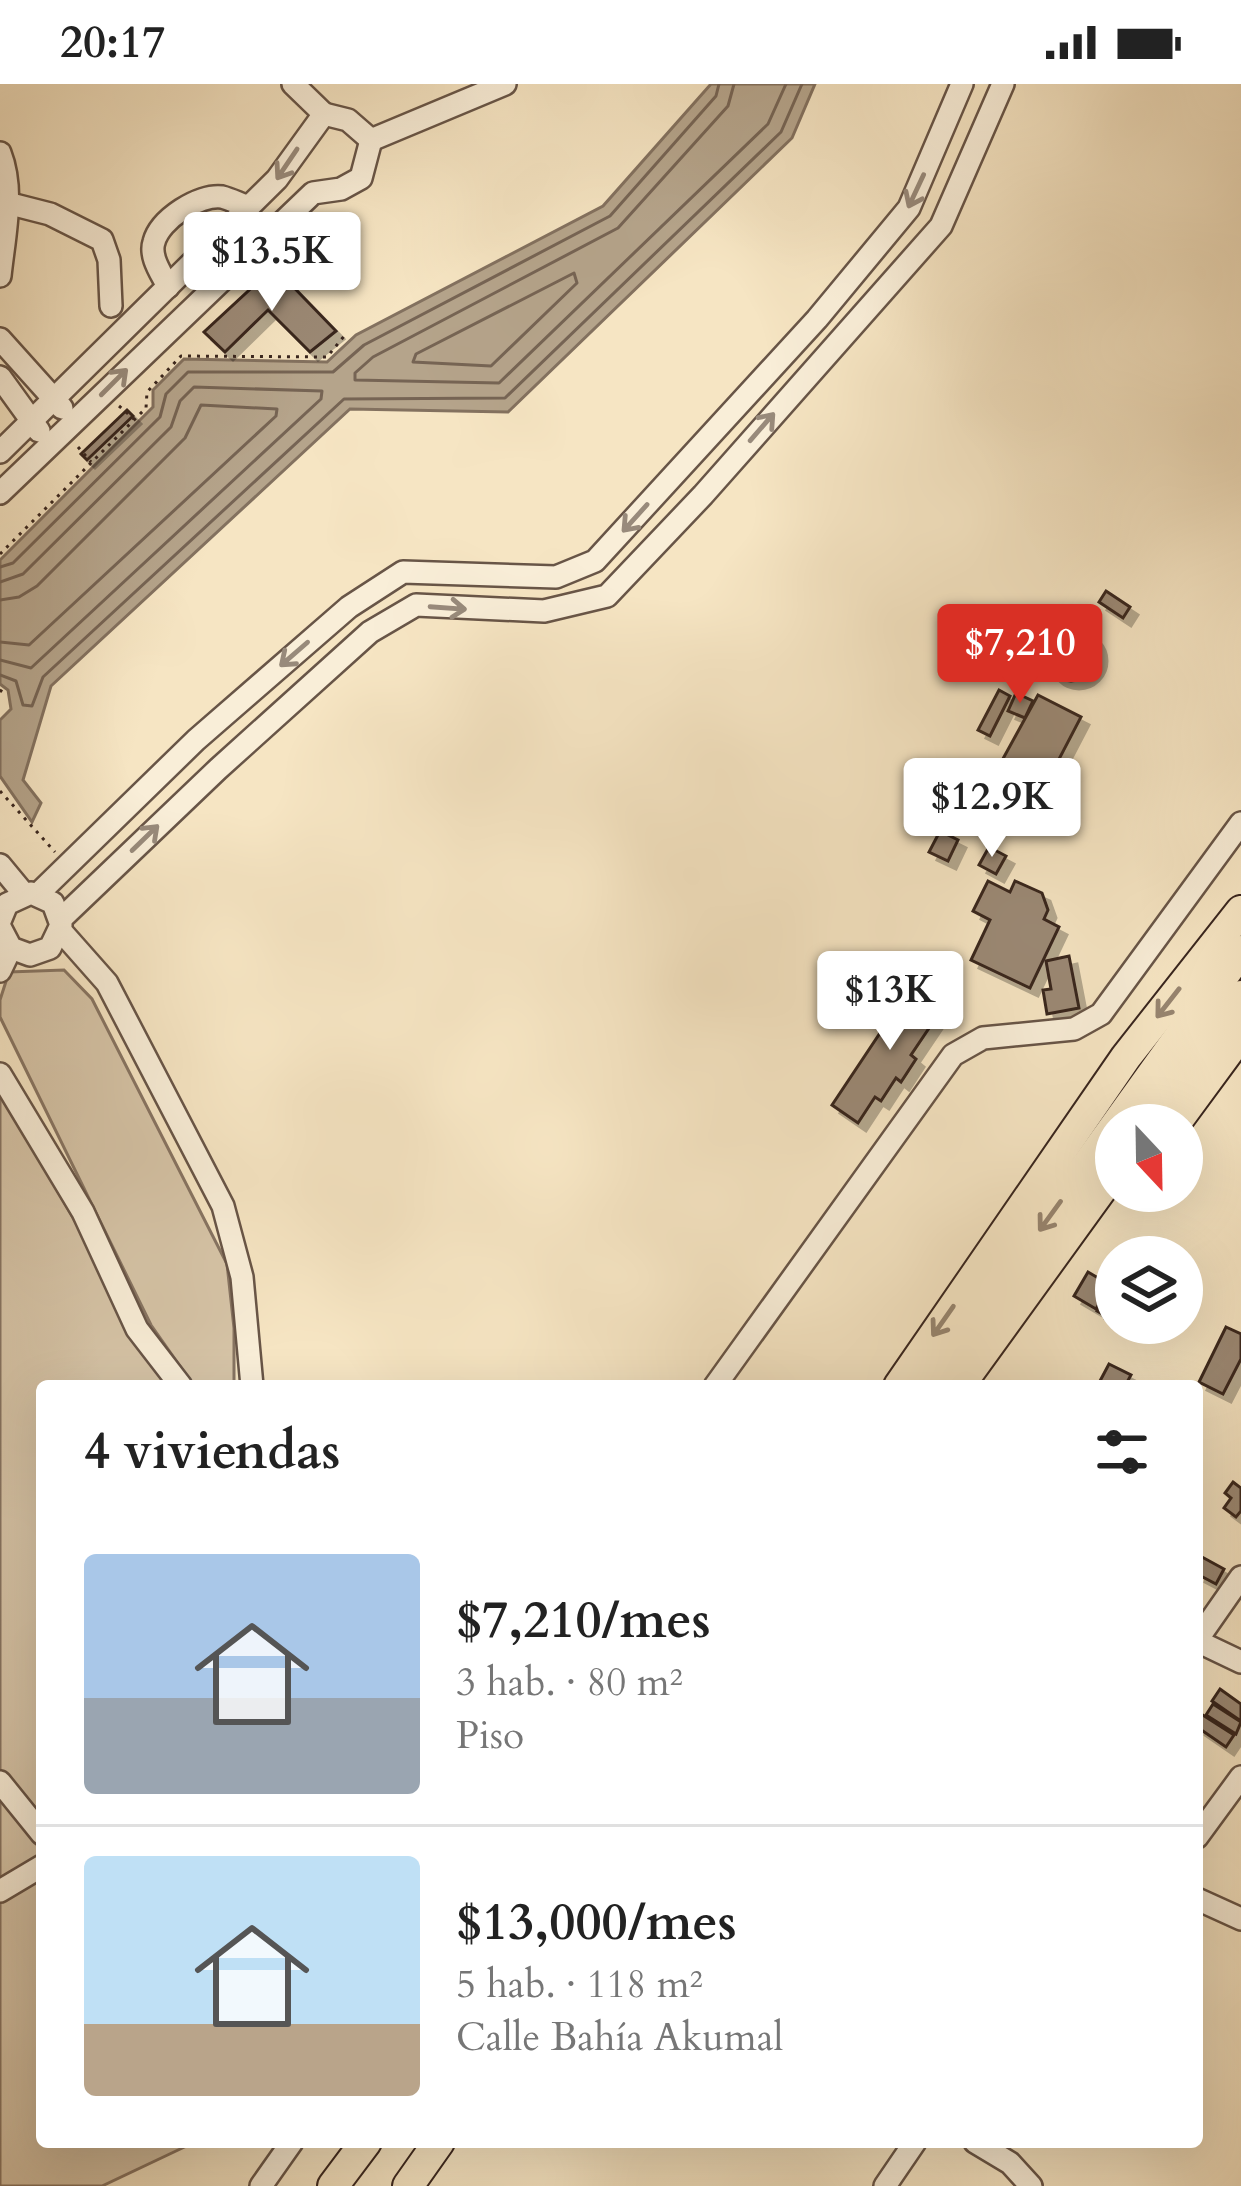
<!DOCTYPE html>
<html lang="es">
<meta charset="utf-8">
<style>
:root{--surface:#fff;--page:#f2f2f2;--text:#222;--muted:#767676;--line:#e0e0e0;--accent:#d93025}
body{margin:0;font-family:Cardo,serif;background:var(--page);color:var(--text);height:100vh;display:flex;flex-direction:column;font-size:45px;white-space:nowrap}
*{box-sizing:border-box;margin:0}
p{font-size:39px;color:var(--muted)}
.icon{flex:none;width:66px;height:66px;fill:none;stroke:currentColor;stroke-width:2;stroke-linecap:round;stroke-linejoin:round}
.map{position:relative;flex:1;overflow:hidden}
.details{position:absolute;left:36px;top:1296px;width:1167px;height:768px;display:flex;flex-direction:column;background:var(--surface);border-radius:12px;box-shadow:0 12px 48px #0002}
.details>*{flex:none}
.needle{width:78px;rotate:158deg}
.controls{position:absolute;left:1095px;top:1020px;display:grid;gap:24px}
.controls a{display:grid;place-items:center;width:108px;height:108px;border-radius:50%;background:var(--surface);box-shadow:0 12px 48px #0002;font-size:60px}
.price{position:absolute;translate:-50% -102px;padding:0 27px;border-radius:12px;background:#fff;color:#222;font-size:39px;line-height:78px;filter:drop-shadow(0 3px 6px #0008)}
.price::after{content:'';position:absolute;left:50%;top:72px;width:36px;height:27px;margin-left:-18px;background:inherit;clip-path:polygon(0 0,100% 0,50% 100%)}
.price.selected{background:var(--accent);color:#fff}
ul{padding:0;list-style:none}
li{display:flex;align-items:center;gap:36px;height:300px;padding:0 48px}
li+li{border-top:3px solid var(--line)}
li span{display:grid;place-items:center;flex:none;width:336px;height:240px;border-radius:12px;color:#555}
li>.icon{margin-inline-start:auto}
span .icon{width:144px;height:144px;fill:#fffc;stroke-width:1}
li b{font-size:51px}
h2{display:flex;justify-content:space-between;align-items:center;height:144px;padding:0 48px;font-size:51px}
.status{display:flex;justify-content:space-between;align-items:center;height:84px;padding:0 60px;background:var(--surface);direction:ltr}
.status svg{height:33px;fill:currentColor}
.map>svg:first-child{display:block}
.green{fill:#d6c4a7;stroke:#877462;stroke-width:3}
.water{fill:#b5a48b;stroke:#83715f;stroke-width:3}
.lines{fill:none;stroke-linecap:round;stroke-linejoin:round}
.shore{stroke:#766454;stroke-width:3}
.building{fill:#9b8974;stroke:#38251e;stroke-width:3;filter:url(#shadow)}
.minor-casing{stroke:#685547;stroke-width:26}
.highway-casing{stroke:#38251e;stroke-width:34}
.path{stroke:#38251e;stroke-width:3;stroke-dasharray:3 6;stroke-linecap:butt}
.minor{stroke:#f9eed8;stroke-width:21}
.highway{stroke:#f6e5c3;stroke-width:30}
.oneway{stroke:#988a7b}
.oneway2{stroke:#978570}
</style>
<div class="status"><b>20:17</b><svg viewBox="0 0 49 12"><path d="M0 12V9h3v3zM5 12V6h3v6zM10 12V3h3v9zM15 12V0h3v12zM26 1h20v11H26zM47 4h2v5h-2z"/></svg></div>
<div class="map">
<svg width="1241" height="2102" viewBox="0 0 1241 2102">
<defs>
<filter id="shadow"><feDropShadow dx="8" dy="8" stdDeviation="0" flood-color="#0004"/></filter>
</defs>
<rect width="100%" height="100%" fill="#f6e5c3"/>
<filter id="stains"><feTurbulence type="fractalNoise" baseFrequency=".00167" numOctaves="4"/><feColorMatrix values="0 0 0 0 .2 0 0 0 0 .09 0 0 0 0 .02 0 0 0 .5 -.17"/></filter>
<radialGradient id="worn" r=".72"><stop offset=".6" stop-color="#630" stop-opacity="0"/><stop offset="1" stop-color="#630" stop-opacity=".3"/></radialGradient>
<g class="green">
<polygon points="64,886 92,915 227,1180 234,1244 234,1302 194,1302 151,1241 0,933 0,916 9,888"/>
<polygon points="0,1007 170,1302 42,1302 42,2058 195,2058 102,2102 0,2102"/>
</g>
<polygon class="water" points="711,0 815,0 792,54 508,328 350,325 51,602 23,696 41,719 32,738 0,692 0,636 11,625 8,606 0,600 0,476 153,323 153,306 184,275 327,278 356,251 603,122"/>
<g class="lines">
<g class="shore">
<polyline points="734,0 728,22 618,144 373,273 355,289 355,296 499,299 768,40 786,0"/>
<polygon points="574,189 577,199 491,282 413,278 416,270"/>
<polyline points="0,483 13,479 160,333 166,310 188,288 333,288 364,261 610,132 716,12 719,0"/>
<polyline points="0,498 23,490 171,343 180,317 194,303 322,307 321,315 31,584 0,576"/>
<polyline points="0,516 19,513 37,502 185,354 201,321 277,325 276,332 29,561 0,558"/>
<polyline points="0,591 16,597 23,621 32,622 43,593 344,315 505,314 781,48 802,0"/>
</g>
</g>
<g class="building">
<polygon points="274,183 336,247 310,268 268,226 225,268 204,248"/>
<polygon points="127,326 133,332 87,376 81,370"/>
<polygon points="1106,507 1130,523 1123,534 1099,518"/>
<circle cx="1071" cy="569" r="28"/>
<polygon points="999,606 1010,612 990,652 978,646"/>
<polygon points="1016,609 1033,617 1025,634 1008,627"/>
<polygon points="1038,611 1081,633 1033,725 988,702"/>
<polygon points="940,747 958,756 948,777 929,768"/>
<polygon points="989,763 1006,772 996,790 979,781"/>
<polygon points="988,797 1010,808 1015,797 1042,809 1048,826 1044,835 1059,843 1030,904 971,876 990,836 973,827"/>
<polygon points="1069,872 1079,924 1047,930 1043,906 1051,905 1046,877"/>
<polygon points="914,898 946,919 911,971 916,975 901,998 896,994 881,1017 875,1013 858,1039 832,1021"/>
<polygon points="1088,1188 1110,1201 1096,1225 1074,1212"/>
<polygon points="1116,1194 1116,1234 1114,1237 1097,1227"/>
<polygon points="1226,1243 1241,1250 1241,1275 1223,1310 1199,1298"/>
<polygon points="1109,1280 1131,1291 1125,1302 1100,1297"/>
<polygon points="1233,1398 1241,1404 1241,1427 1236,1433 1224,1424 1231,1414 1225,1409"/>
<polygon points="1202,1473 1224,1485 1216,1500 1197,1490"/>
<polygon points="1220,1605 1241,1620 1241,1637 1212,1617"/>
<polygon points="1213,1620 1241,1638 1236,1650 1206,1631"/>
<polygon points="1198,1628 1234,1651 1226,1663 1197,1643"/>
</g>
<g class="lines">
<g class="minor-casing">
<g id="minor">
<polyline points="293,0 324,30"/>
<polyline points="371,56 505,0"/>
<path d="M0,69C15,107 4,153 0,192"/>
<polyline points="7,119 50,130 102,156 109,176 111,222"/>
<path d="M168,203C162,190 149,173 154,158C160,135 199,110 222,113C230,115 240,120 249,123"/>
<polyline points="0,255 62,324"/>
<polyline points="0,293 39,347"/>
<polyline points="0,368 277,95 324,30 348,36 371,56"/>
<polyline points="0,409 313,109 341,105 361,94 371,56"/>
<polyline points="0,781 24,810"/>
<polyline points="38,810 196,656 349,523 403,488 556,493 595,477 817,235 909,124 962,0"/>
<polyline points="61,835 218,685 370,548 416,521 544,527 607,512 703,411 941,142 1003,0"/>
<polyline points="0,837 7,820 31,809 53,819 61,841 50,864 30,871 11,864 0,843"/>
<polyline points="61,847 107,899 223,1122 242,1193 252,1302"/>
<polyline points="0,887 11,864"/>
<polyline points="0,990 83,1128 137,1245 181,1302"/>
<polyline points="715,1302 953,971 983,954 1074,945 1101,930 1241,739"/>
<polyline points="1197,1556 1241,1493"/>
<polyline points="1197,1557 1241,1578"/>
<polyline points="0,1698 42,1750"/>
<polyline points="1197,1753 1241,1693"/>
<polyline points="0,1807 42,1782"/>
<polyline points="1197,1815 1241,1835"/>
<polyline points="975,2058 1010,2079 1031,2102"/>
<polyline points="261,2102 292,2058"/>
<polyline points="885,2102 915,2058"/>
</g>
</g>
<g class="highway-casing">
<g id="highway">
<polyline points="1148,1041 1241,912"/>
<polyline points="1174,1041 1241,950"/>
<polyline points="899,1302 1126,973 1241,827"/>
<polyline points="928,1302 1241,867"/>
<polyline points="959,1302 1116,1085"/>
<polyline points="333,2102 366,2058"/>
<polyline points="408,2102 439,2058"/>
</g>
</g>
<g class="path">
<polyline points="119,322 134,335"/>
<polyline points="78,363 91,378"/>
<polyline points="0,470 146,324 147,308 181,272 327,273 345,251"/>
<polyline points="0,608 4,603"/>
<polyline points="0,707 55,768"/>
</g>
<use href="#minor" class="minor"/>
<use href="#highway" class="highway"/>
</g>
<defs><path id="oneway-shaft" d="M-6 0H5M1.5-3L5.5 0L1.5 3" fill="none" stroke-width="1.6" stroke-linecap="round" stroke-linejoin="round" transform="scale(3)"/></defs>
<g class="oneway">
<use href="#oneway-shaft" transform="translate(287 80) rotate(124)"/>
<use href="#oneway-shaft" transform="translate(916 107) rotate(115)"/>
<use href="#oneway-shaft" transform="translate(114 298) rotate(-45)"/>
<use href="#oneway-shaft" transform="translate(762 343) rotate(-49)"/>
<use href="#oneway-shaft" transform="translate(635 434) rotate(132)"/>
<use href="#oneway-shaft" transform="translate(448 524) rotate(4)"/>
<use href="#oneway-shaft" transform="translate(294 570) rotate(139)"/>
<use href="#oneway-shaft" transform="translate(145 754) rotate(-44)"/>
</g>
<g class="oneway2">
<use href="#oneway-shaft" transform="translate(1168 919) rotate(128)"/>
<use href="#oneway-shaft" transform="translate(1050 1132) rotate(126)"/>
<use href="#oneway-shaft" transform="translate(943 1237) rotate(125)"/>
</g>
<rect width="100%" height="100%" filter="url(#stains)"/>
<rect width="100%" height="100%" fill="url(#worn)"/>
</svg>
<div class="controls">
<a><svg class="needle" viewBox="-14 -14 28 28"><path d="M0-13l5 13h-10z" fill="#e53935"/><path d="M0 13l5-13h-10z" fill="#767676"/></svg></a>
<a><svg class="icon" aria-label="layers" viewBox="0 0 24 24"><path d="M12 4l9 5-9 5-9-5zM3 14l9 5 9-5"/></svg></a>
</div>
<b class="price" style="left:272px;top:230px">$13.5K</b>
<b class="price selected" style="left:1020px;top:622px">$7,210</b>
<b class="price" style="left:992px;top:776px">$12.9K</b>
<b class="price" style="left:890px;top:969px">$13K</b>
<section class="details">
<h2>4 viviendas<svg class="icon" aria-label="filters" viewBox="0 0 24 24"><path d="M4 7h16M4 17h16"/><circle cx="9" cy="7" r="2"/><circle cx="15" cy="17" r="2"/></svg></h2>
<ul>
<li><span style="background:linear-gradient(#a9c7e8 60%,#9aa5b1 0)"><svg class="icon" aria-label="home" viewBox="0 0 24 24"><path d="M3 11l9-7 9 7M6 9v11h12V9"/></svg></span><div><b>$7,210/mes</b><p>3 hab. · 80 m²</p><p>Piso</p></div></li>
<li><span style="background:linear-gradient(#bfe0f5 70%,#b9a48a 0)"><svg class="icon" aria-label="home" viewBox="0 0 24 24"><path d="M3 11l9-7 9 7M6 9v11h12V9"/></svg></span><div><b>$13,000/mes</b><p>5 hab. · 118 m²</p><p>Calle Bahía Akumal</p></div></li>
</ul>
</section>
</div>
